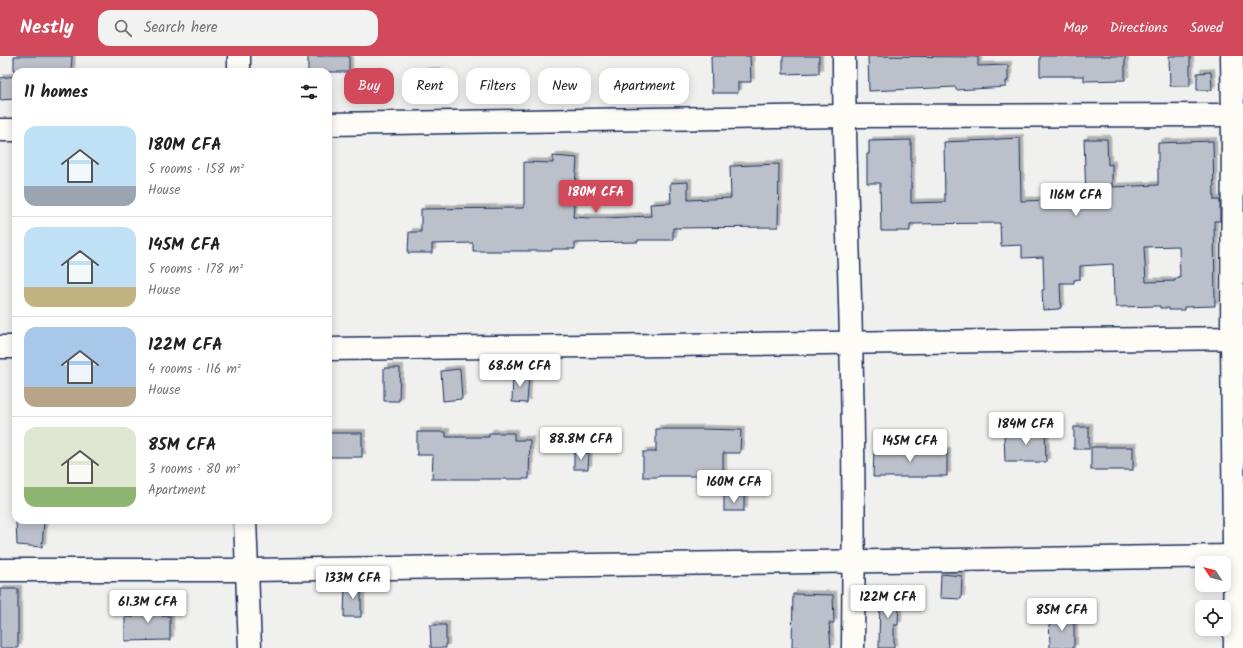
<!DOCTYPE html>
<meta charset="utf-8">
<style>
:root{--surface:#fff;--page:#f2f2f2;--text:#202124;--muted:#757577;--line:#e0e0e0;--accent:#d1495b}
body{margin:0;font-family:Kalam,sans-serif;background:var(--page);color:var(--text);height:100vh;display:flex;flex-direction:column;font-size:15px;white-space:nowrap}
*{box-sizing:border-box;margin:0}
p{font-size:13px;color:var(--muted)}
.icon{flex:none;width:22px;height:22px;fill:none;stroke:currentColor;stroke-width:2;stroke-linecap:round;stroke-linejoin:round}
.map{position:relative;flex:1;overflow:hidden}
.side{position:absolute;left:12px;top:12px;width:320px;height:456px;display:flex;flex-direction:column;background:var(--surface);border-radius:12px;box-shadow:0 2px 10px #0003}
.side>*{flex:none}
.top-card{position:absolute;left:344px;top:12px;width:380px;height:36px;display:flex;gap:8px}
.needle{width:26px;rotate:305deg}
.tools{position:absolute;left:1195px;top:500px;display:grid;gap:8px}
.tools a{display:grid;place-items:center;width:36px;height:36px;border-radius:8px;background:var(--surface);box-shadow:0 2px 10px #0003;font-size:20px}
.price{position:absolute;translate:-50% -34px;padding:0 9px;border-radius:4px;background:#fff;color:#222;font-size:13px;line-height:26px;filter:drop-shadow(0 1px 2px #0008)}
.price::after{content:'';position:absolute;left:50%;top:24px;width:12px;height:9px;margin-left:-6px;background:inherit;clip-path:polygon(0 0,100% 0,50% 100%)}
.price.active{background:var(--accent);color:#fff}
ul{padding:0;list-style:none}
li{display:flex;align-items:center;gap:12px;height:100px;padding:0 12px}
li+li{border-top:1px solid var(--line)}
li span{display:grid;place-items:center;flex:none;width:112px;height:80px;border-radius:12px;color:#555}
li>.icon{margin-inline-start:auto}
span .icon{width:48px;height:48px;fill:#fffc;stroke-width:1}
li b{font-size:17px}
h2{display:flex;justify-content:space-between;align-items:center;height:48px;padding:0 12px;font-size:17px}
.pill{padding:0 14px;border-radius:12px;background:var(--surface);box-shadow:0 2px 10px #0003;font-size:14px;line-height:36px}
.pill.active{background:var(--accent);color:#fff}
header{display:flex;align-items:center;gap:24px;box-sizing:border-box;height:56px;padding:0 20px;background:var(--accent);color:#fff}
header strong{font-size:19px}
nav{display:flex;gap:22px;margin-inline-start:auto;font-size:14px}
.search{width:280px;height:36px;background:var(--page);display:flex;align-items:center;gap:10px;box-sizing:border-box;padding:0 14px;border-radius:12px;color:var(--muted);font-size:15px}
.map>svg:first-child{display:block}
.building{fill:#bbc0ca;stroke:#1b2f5e;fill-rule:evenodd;filter:url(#shadow)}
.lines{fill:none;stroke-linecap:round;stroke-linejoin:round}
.minor-casing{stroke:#1b2f5e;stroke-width:25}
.minor{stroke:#fdfcf7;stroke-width:22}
</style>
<header>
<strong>Nestly</strong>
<div class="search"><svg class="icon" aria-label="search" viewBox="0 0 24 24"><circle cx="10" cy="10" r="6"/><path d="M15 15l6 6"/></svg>Search here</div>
<nav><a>Map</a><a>Directions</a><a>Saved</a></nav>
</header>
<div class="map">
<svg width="1243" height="592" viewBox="0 0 1243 592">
<defs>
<filter id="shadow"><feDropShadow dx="3.5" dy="-3.5" stdDeviation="0" flood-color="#0004"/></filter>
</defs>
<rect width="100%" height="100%" fill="#f0f0ee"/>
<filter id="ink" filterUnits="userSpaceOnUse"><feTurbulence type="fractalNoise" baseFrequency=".025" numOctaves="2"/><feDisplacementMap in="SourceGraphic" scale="8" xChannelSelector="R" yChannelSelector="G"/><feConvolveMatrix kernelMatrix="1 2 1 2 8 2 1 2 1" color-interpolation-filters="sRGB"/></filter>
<g filter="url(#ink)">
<g class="building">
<polygon points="14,0 72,0 71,16 14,16"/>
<rect x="308" y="0" width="41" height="16"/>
<polygon points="711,0 750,0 751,26 738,26 738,37 712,37"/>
<polygon points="783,0 819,0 819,17 783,18"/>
<polygon points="868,0 978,1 978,10 1008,9 1008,25 1006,25 1006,31 956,34 956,31 869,35"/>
<polygon points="1040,0 1125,0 1125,24 1084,25 1084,20 1040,20"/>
<polygon points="1169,0 1190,0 1190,30 1170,30"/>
<polygon points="437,15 437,31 414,31 414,16"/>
<polygon points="1211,16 1212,34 1197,34 1197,17"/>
<polygon points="16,20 16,43 0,44 0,22"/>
<path d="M1020,82L1021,145L1086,143L1084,83H1107L1108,109L1112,108V131L1158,129V87L1213,85L1214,144H1220V165H1214L1215,250L1184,251V254H1169V252H1160V250L1116,251L1115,240H1114L1113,208L1080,210V223L1074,224V227H1060L1061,252H1059V253L1043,254L1042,234H1044L1043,201L1022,202V189L1001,190L1000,167L910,168V175H881L880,127H867V98H869V85L911,84V147L945,146L944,86L992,84L999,83ZM1179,190L1180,222L1175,223V225L1146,226L1144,191Z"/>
<polygon points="553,100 577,102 573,161 589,162 604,162 651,160 650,148 671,147 670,127 688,126 688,144 731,142 730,110 779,108 778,171 673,172 673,184 638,184 638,186 575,187 575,193 552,193 552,195 473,195 473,187 432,188 432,197 408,197 409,176 421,176 421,153 524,152 524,106 553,107"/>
<polygon points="384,312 400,312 399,345 384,345"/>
<polygon points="460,313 462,343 443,345 441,315"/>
<polygon points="513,317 529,318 527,347 512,346"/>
<rect x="1074" y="371" width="15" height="22"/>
<polygon points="1019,372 1045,373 1046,406 1005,406 1004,378 1019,379"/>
<polygon points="656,373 702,373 741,374 740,397 723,397 723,420 659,420 659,421 643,421 643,396 656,396"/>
<polygon points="417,376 446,376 446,381 489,381 489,377 514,377 514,384 530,384 529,423 432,423 433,399 417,399"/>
<rect x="328" y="377" width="34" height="24"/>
<rect x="1091" y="391" width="42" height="23"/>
<polygon points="929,393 947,395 947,420 927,420 927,421 873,421 874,394"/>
<polygon points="574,397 589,397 588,413 574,413"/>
<rect x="724" y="440" width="20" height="15"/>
<polygon points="16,465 44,465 42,491 17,489"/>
<polygon points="941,518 962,520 961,543 940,542"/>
<polygon points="345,527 361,527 361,561 344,561"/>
<rect x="0" y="533" width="18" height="59"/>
<polygon points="793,538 833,539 834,567 829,567 831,592 792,592"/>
<polygon points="880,538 899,538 898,569 894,569 894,592 879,592"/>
<polygon points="134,549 162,549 162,560 170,560 170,584 125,585 125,561 134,561"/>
<polygon points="1074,559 1074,592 1050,592 1049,560"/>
<polygon points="430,569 446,569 446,592 431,592"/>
</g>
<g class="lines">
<g class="minor-casing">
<g id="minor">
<polyline points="239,0 239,16"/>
<path d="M844,0C844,95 849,189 851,284C854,386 854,489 853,592"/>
<polyline points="1232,0 1233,59 1232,282 1235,592"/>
<polyline points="328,68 844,60 1243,59"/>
<polyline points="0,74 16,74"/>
<polyline points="0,291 16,291"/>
<polyline points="328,293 1243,282"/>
<polyline points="245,464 250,592"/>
<polyline points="0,514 246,514 1234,500"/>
</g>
</g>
<use href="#minor" class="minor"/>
</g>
</g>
</svg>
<div class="tools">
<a><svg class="needle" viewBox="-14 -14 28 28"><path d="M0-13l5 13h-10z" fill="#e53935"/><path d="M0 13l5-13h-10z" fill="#757577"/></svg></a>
<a><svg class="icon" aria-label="locate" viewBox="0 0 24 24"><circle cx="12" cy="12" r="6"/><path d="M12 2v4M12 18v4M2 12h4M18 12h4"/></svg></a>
</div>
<b class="price active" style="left:596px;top:158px">180M CFA</b>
<b class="price" style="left:1076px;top:161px">116M CFA</b>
<b class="price" style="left:520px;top:332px">68.6M CFA</b>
<b class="price" style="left:1026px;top:390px">184M CFA</b>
<b class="price" style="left:581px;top:405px">88.8M CFA</b>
<b class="price" style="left:910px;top:407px">145M CFA</b>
<b class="price" style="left:734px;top:448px">160M CFA</b>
<b class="price" style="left:353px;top:544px">133M CFA</b>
<b class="price" style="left:888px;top:563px">122M CFA</b>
<b class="price" style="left:148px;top:568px">61.3M CFA</b>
<b class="price" style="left:1062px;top:576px">85M CFA</b>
<div class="top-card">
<a class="pill active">Buy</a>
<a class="pill">Rent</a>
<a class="pill">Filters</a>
<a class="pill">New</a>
<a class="pill">Apartment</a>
</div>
<section class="side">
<h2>11 homes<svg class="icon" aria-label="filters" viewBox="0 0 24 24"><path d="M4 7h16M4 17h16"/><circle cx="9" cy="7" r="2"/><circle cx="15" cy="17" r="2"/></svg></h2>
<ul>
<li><span style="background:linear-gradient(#bfe0f5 75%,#9aa5b1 0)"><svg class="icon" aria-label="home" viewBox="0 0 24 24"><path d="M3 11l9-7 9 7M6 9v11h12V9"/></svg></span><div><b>180M CFA</b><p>5 rooms · 158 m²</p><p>House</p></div></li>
<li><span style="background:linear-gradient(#bfe0f5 75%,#c2b280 0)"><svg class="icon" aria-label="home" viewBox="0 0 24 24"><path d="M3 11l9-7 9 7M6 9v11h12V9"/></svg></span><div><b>145M CFA</b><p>5 rooms · 178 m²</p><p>House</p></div></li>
<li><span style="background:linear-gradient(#a9c7e8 75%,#b9a48a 0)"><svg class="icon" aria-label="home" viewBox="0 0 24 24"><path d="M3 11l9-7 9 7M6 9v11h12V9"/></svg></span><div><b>122M CFA</b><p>4 rooms · 116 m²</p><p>House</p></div></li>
<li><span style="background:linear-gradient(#dfe7d0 75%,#8fb573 0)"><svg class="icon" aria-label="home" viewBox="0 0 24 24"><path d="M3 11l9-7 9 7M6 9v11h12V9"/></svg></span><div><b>85M CFA</b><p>3 rooms · 80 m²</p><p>Apartment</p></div></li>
</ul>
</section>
</div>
